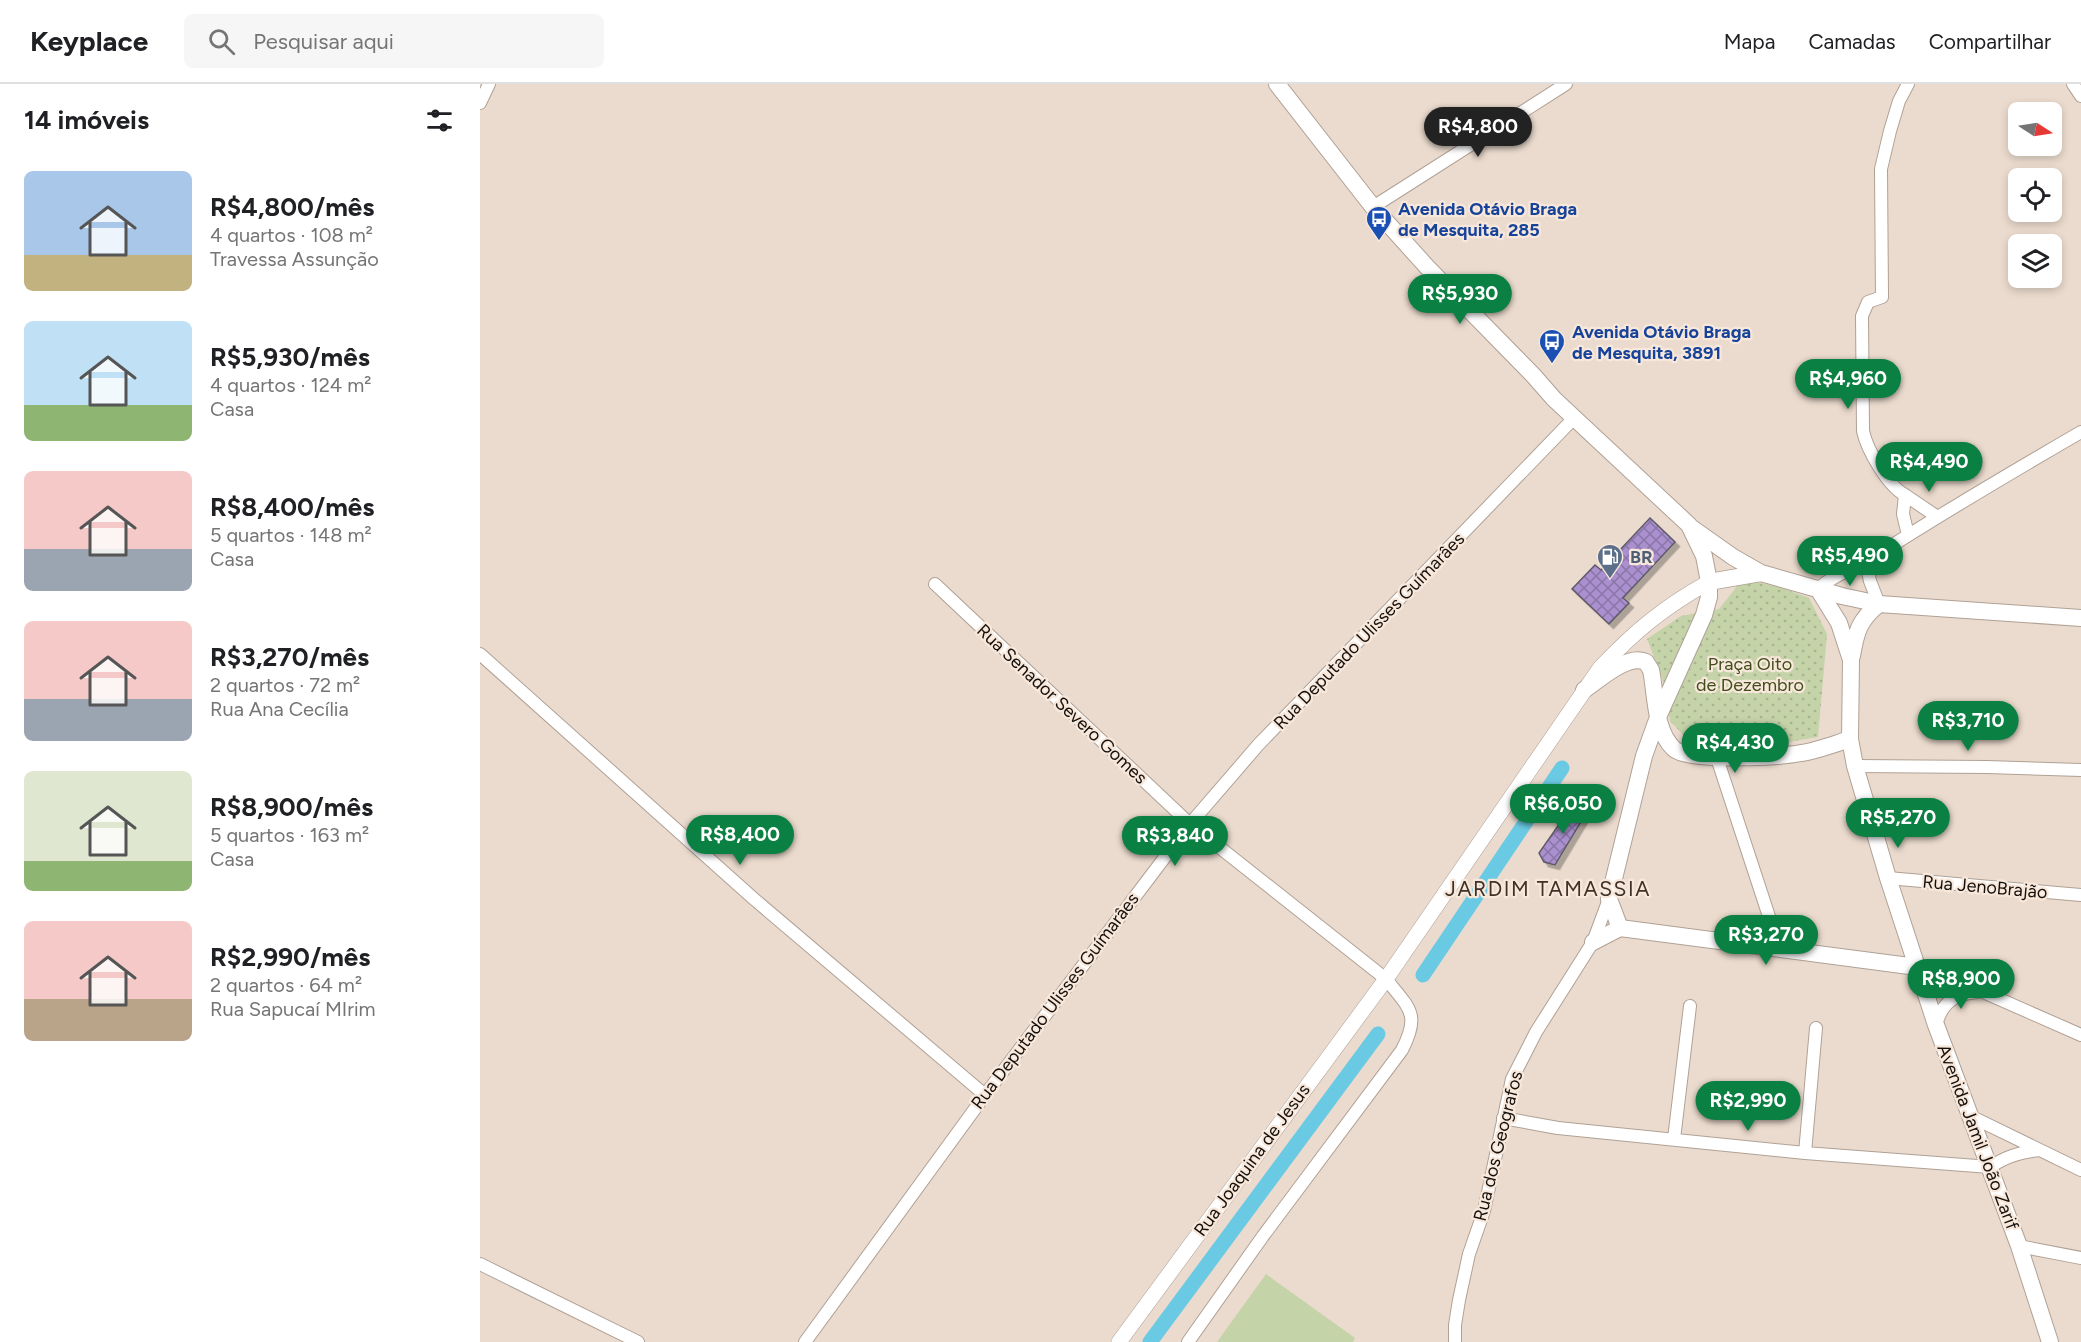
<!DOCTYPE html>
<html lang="pt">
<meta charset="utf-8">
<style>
body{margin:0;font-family:Figtree,sans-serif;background:#f6f6f6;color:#202124;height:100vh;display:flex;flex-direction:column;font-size:22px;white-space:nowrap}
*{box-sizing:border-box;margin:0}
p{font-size:20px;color:#757577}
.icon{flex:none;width:33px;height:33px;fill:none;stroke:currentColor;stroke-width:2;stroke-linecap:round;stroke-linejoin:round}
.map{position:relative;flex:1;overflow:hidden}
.sheet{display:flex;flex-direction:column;background:#fff;width:480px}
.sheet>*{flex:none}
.needle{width:39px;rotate:102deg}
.controls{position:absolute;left:1528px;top:18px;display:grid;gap:12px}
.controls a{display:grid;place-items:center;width:54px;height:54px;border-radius:9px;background:#fff;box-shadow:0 3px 9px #0003;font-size:30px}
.price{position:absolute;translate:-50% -51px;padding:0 14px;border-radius:21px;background:#0b8043;color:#fff;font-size:20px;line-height:39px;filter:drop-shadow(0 2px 3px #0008)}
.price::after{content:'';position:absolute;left:50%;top:36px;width:18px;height:14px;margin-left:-9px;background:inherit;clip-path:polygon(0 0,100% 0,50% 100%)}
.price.selected{background:#222;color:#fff}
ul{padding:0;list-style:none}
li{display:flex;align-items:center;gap:18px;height:150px;padding:0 24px}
li span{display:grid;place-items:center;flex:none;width:168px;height:120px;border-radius:9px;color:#555}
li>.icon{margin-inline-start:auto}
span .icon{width:72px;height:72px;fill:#fffc;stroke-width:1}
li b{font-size:26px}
h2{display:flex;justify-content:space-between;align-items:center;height:72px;padding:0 24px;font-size:26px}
header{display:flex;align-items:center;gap:36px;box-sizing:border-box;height:84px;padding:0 30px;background:#fff;border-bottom:2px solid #e0e0e0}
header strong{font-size:28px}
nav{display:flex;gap:33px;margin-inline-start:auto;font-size:21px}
.search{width:420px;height:54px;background:#f6f6f6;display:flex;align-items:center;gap:15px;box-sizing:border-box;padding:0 21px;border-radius:9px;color:#757577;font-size:22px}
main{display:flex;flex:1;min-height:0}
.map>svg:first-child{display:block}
</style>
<header>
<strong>Keyplace</strong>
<div class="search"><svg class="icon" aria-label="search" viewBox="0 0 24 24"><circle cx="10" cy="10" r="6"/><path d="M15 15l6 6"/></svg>Pesquisar aqui</div>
<nav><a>Mapa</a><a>Camadas</a><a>Compartilhar</a></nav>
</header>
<main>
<section class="sheet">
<h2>14 imóveis<svg class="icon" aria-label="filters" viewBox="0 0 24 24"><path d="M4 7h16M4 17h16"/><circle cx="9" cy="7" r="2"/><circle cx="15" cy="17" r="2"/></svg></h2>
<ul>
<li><span style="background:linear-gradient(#a9c7e8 70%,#c2b280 0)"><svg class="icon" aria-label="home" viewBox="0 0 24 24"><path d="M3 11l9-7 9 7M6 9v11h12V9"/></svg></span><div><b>R$4,800/mês</b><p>4 quartos · 108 m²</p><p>Travessa Assunção</p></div></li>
<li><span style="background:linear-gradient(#bfe0f5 70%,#8fb573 0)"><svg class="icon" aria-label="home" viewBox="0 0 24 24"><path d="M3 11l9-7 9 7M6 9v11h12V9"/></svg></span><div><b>R$5,930/mês</b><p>4 quartos · 124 m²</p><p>Casa</p></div></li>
<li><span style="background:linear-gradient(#f6c9c9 65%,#9aa5b1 0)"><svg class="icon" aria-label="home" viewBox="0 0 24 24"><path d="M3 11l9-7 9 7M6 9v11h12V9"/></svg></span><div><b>R$8,400/mês</b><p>5 quartos · 148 m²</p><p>Casa</p></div></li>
<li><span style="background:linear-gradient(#f6c9c9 65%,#9aa5b1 0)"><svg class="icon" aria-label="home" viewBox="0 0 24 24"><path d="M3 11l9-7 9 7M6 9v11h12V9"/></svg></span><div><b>R$3,270/mês</b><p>2 quartos · 72 m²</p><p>Rua Ana Cecília</p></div></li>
<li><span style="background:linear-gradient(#dfe7d0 75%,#8fb573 0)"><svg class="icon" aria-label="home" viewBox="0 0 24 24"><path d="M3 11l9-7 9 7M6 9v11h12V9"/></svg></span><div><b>R$8,900/mês</b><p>5 quartos · 163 m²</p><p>Casa</p></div></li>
<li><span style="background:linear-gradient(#f6c9c9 65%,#b9a48a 0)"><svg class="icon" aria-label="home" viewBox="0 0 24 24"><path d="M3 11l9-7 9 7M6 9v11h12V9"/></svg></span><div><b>R$2,990/mês</b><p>2 quartos · 64 m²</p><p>Rua Sapucaí MIrim</p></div></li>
</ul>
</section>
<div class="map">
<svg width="1601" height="1258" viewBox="0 0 1601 1258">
<defs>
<pattern id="park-dots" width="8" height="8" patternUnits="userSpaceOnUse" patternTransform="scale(1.5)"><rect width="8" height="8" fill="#c5d3a9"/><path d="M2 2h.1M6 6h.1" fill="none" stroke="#a8b490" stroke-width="1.8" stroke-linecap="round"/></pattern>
<pattern id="building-cross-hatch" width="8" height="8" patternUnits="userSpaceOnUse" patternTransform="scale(1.5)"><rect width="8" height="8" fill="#ab90d0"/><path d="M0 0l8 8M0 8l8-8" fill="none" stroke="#8a74a7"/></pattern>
<filter id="shadow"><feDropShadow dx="4.5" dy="4.5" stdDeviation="0" flood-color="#0004"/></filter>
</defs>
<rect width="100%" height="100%" fill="#ebdbce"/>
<path fill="url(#park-dots)" d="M1260,494l42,10 27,10 18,36 -9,103 -78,13 -52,-10 -18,-19 -8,-44 -15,-38 34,-23 38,-7 16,-20z"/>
<path fill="#c5d3a9" d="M786,1190l89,64 -2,4h-136z"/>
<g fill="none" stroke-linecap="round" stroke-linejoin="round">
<path stroke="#6bcae3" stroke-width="15" d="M943,891l139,-207
M670,1258l228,-308"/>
</g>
<path fill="url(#building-cross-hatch)" stroke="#5f5a68" stroke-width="1.5" filter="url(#shadow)" d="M1170,434l25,24 -52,56 6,5 -20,21 -37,-35 23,-24 6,5z
M1094,719l14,7 -33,55 -11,-3 -5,-9z"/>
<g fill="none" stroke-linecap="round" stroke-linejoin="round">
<defs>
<path id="minor" d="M1593,0l8,12
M0,19l9,-19
M893,123l193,-123
M1425,411l31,21
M1428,451l-5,-21 2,-19c-17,-9 -38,-45 -42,-64l-1,-115 6,-14 14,-5 -1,-128 9,-38 9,-30 9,-17
M1386,478l4,19 9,23
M455,500l255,240 196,155c23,29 35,35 16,71l-139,186 -75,106
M1338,505c16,-15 40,-22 59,-34 67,-43 135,-83 204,-123
M0,570l274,245 231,196
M1237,674l63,192
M1375,682l132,1 94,3
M1408,794l193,17
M1437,883l64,24 100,44
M1456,941c6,-23 19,-31 41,-33
M1490,1032l111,54
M1023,1034l55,10 247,25 185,14c17,-11 31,-15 50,-17
M1194,1055l16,-133
M1325,1069l11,-125
M1539,1162l62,12
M0,1180l158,78
M325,1258l180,-247 205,-271 69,-80 316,-327
M975,1258v-17l4,-25 10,-46 15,-43 28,-132 24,-47 57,-90 16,-43"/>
<path id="tertiary" d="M639,1258l267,-363 214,-311c35,-37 64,-61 109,-86"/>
<path id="secondary" d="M797,0l96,123 54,60 106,108 21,24 135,126 15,31 5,26v15l-5,18 -46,102 -14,39 -35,143 11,29
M1212,444l41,29 28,16 81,23 37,8 202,14
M1229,498l52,-9
M1338,505l21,34 12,37 -1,79 5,27 33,112 48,147 83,221 31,96
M1372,572c4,-24 7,-36 27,-52
M1104,606c15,-10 44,-37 62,-28l5,8c5,24 3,60 23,79 14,13 106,8 127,4 16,-2 33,-9 49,-14
M1140,844l297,39
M1113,858l27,-14"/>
</defs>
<use href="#minor" stroke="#b0a195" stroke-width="14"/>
<use href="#tertiary" stroke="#b0a195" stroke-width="16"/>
<use href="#secondary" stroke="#b0a195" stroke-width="18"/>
<use href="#minor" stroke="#fff" stroke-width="12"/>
<use href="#tertiary" stroke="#fff" stroke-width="15"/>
<use href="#secondary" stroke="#fff" stroke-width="16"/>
</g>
<defs>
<symbol id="bus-pin" viewBox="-11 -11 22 30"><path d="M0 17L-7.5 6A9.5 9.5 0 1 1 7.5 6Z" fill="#1a4fb4" stroke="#f8e8db"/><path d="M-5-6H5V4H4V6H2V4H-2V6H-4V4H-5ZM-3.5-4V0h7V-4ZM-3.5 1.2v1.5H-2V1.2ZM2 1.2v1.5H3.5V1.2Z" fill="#fff"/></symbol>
<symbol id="fuel-pin" viewBox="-11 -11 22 30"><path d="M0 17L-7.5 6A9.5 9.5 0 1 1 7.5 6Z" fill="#5c6f8a" stroke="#f8e8db"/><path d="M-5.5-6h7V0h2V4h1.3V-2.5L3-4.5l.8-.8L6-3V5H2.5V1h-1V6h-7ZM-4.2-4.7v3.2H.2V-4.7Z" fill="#fff"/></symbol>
</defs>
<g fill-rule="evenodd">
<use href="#bus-pin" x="884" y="120" width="30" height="40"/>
<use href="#bus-pin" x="1057" y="243" width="30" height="40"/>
<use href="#fuel-pin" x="1115" y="458" width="30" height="40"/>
</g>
<g text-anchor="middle" stroke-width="4.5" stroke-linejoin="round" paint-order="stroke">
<g font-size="18" font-weight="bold" fill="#164399" stroke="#f8e8db" text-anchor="start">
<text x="918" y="131">Avenida Otávio Braga<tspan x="918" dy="21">de Mesquita, 285</tspan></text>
<text x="1092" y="254">Avenida Otávio Braga<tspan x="1092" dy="21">de Mesquita, 3891</tspan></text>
</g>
<g font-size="18" font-weight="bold" fill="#4e5e75" stroke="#f8e8db" text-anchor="start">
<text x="1150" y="479">BR</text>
</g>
<g font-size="18" fill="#15100c" stroke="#f8e8db">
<text transform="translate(889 547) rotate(-46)" y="6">Rua Deputado Ulisses Guímarâes</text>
<text transform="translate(582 620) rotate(43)" y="6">Rua Senador Severo Gomes</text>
<text transform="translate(1505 803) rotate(5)" y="6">Rua JenoBrajão</text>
<text transform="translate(575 917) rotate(-53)" y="6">Rua Deputado Ulisses Guímarâes</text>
<text transform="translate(1498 1053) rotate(69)" y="6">Avenida Jamil João Zarif</text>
<text transform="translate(1018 1062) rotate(-76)" y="6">Rua dos Geografos</text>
<text transform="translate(772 1076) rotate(-54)" y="6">Rua Joaquina de Jesus</text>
</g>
<g font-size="18" fill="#404e1b" stroke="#f8e8db">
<text x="1270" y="586">Praça Oito<tspan x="1270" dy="21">de Dezembro</tspan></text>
</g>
<g font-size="21" letter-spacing="1.5" fill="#3e3128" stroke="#f8e8db">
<text x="1068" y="812">JARDIM TAMASSIA</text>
</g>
</g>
</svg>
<div class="controls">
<a><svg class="needle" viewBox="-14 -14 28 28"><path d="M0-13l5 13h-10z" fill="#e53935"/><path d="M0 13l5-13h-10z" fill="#757577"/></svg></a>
<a><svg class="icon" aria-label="locate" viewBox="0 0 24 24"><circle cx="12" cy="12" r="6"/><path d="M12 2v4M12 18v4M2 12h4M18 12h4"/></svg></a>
<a><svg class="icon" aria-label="layers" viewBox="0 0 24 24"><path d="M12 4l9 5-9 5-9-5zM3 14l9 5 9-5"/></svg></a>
</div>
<b class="price selected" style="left:998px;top:74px">R$4,800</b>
<b class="price" style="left:980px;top:241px">R$5,930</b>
<b class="price" style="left:1368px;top:326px">R$4,960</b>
<b class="price" style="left:1449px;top:409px">R$4,490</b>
<b class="price" style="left:1370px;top:503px">R$5,490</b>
<b class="price" style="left:1488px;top:668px">R$3,710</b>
<b class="price" style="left:1255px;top:690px">R$4,430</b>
<b class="price" style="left:1083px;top:751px">R$6,050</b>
<b class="price" style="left:1418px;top:765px">R$5,270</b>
<b class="price" style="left:260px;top:782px">R$8,400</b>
<b class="price" style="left:695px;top:783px">R$3,840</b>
<b class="price" style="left:1286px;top:882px">R$3,270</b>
<b class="price" style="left:1481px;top:926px">R$8,900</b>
<b class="price" style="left:1268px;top:1048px">R$2,990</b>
</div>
</main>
